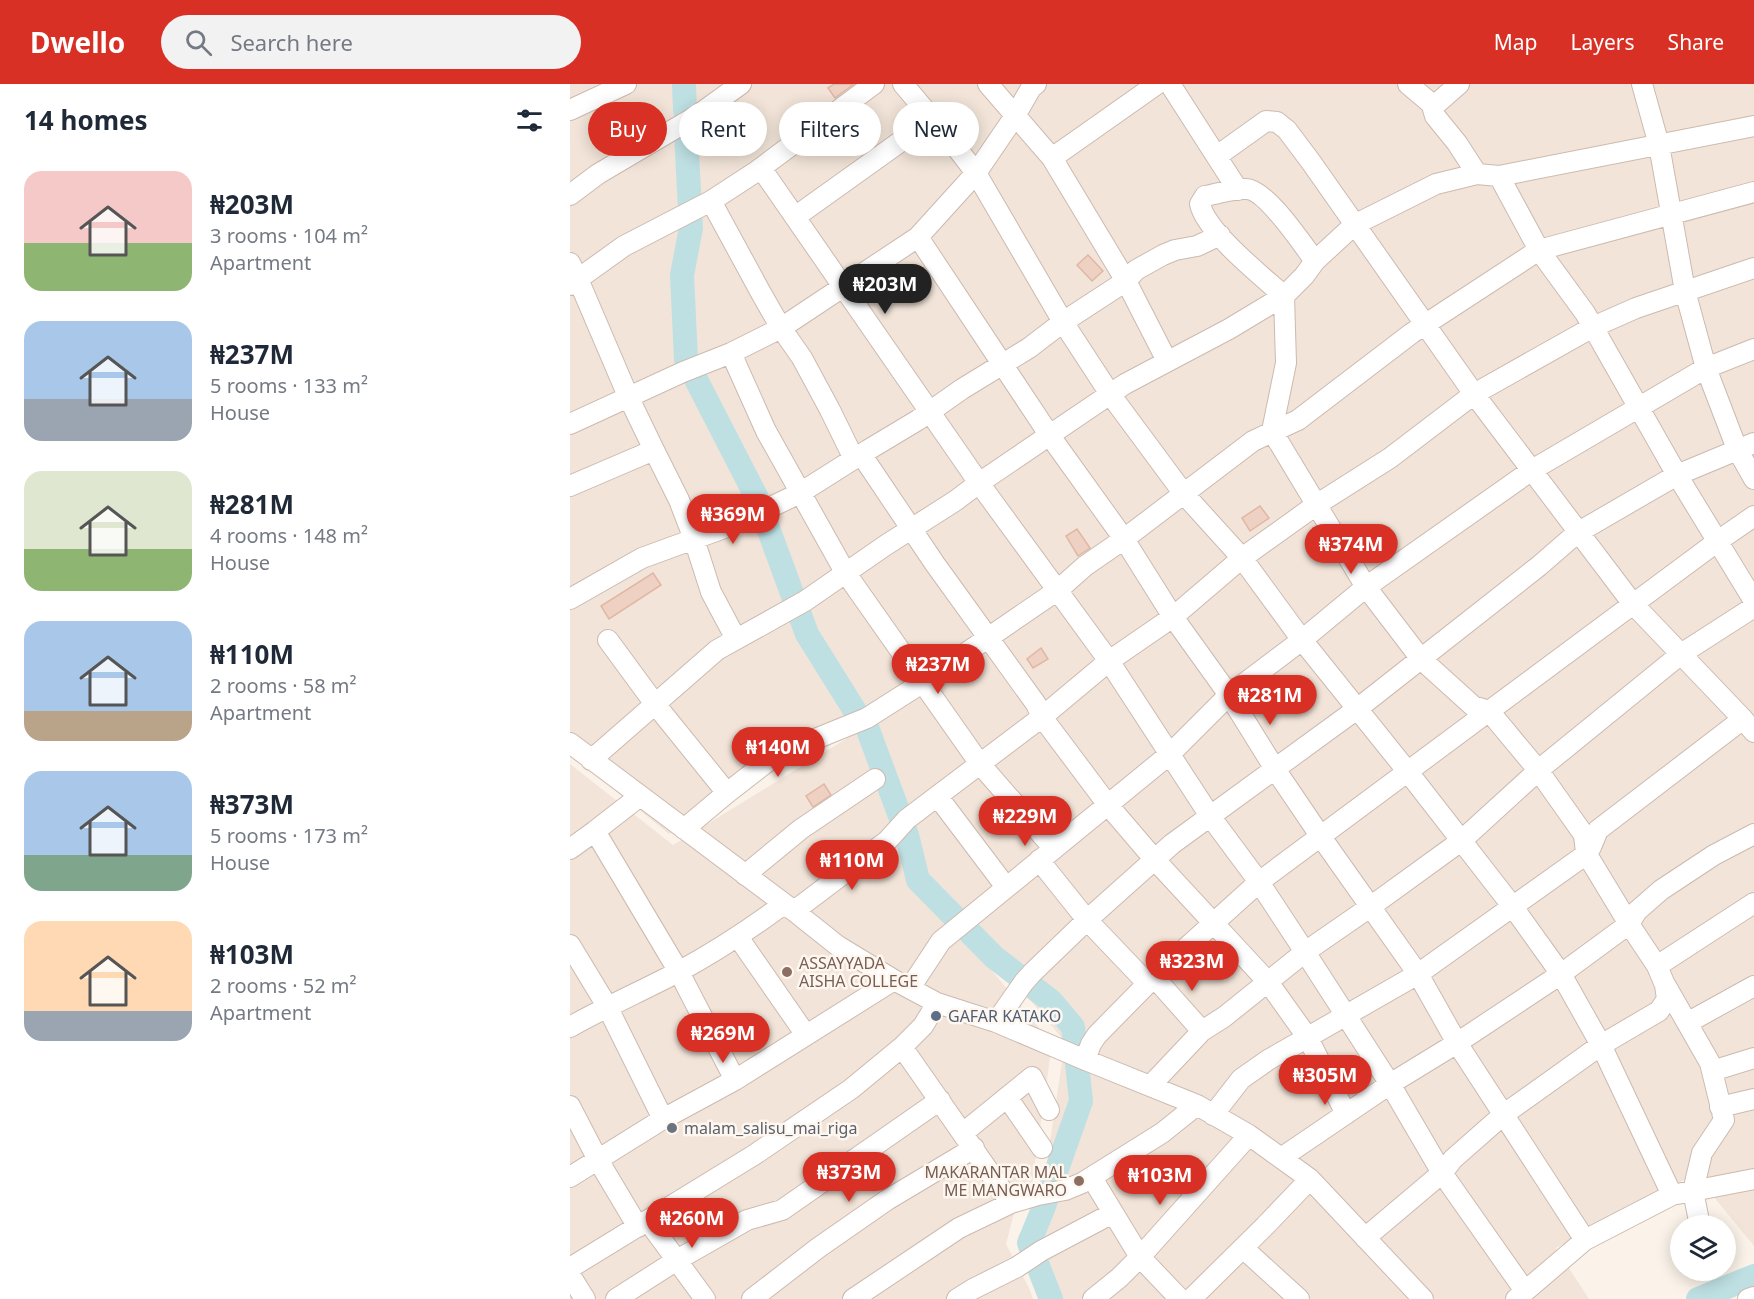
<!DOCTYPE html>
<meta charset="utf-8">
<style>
body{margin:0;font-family:"Noto Sans",sans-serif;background:#f2f2f3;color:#1f2937;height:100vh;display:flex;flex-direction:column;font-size:22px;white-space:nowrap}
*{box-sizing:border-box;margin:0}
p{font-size:20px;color:#747a83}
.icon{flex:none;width:33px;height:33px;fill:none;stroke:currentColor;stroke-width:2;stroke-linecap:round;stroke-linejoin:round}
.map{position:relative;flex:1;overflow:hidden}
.sheet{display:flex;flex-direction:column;background:#fff;width:570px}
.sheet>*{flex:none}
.guide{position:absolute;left:18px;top:18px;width:570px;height:54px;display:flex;gap:12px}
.controls{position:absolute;left:1100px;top:1131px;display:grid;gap:12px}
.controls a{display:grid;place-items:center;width:66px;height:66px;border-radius:50%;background:#fff;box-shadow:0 3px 15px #0003;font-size:30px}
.price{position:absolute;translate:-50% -51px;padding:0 14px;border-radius:21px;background:#d93025;color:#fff;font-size:20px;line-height:39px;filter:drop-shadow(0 2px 3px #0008)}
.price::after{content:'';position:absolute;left:50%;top:36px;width:18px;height:14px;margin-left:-9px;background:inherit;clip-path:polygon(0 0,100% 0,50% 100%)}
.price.selected{background:#222;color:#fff}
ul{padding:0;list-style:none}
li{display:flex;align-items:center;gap:18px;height:150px;padding:0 24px}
li span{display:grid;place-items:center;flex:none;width:168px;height:120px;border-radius:18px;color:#555}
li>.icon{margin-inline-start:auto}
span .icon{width:72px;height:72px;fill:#fffc;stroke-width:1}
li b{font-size:26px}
h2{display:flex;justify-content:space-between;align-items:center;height:72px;padding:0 24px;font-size:26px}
.chip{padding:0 21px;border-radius:27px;background:#fff;box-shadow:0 3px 15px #0003;font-size:21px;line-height:54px}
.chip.selected{background:#d93025;color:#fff}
header{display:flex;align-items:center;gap:36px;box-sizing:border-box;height:84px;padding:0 30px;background:#d93025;color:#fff}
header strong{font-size:28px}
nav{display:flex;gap:33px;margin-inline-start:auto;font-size:21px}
.search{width:420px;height:54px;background:#f2f2f3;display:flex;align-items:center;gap:15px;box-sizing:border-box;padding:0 21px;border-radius:33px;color:#747a83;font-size:22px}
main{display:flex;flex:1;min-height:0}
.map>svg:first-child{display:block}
</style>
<header>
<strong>Dwello</strong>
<div class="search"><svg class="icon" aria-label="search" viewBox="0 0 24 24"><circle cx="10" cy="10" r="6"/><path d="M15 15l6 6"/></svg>Search here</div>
<nav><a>Map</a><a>Layers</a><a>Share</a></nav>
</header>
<main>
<section class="sheet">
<h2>14 homes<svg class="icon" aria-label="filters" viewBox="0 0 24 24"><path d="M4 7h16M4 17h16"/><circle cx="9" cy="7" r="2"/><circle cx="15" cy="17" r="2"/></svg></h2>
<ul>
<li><span style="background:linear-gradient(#f6c9c9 60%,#8fb573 0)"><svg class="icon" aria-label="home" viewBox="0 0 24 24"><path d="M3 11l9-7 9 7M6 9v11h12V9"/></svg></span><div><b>₦203M</b><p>3 rooms · 104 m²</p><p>Apartment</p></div></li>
<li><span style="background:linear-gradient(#a9c7e8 65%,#9aa5b1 0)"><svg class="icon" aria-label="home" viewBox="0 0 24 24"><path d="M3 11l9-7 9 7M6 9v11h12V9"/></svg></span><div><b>₦237M</b><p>5 rooms · 133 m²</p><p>House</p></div></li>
<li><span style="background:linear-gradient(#dfe7d0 65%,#8fb573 0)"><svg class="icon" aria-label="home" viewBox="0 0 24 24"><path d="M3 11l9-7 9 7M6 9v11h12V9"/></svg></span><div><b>₦281M</b><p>4 rooms · 148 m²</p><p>House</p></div></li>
<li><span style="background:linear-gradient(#a9c7e8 75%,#b9a48a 0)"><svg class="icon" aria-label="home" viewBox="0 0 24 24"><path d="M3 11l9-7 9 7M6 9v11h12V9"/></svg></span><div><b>₦110M</b><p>2 rooms · 58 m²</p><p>Apartment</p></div></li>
<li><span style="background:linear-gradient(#a9c7e8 70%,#7fa58c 0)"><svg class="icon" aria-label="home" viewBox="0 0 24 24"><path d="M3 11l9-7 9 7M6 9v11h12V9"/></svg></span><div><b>₦373M</b><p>5 rooms · 173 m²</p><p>House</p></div></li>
<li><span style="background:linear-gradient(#ffd9b3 75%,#9aa5b1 0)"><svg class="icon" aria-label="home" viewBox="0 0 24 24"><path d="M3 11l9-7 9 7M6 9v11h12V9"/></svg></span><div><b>₦103M</b><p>2 rooms · 52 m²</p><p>Apartment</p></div></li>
</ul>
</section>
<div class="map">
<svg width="1184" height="1215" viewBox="0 0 1184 1215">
<rect width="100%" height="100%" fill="#fbf3e9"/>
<path fill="#f2e4d8" d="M0,0h1184v1162l-59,-72 -139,74 33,51h-546l-25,-62 24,-43 23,-152 -147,-177 -11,-56 -46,-93 -192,118 -99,-80z
M289,647l41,92 9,46 143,175 -21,147 -14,11 -11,42 23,44 4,11h-463v-535l103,81z"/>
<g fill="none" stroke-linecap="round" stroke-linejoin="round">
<path stroke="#bee0e3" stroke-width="24" d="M114,0l1,26
M116,50l5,94 -9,47 4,85 71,138 50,136 48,77
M298,646l39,105 11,45 76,77 57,44 22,26 8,74 -38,108 -14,34 22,56
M1128,1215l56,-23"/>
</g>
<path fill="#eed1c2" stroke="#e0b7a4" stroke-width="1.5" d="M264,0h20l-19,14 -7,-10z
M518,171l15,16 -11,10 -15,-16z
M690,422l9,12 -19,13 -8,-13z
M507,445l13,19 -12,8 -12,-20z
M83,489l8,12 -52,34 -8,-13z
M471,564l7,11 -15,9 -6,-9z
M254,700l7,11 -18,12 -7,-11z"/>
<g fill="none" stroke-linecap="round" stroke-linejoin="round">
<defs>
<path id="minor" d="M333,0l53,63 20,26 87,149 47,72 74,100 58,64 60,82 106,132 105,135 48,67 40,71 71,150
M418,0l64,74 74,123 41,80
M600,0l68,106
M838,0l26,22
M889,0l-25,22 -1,3 2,7 22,27 20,31
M1072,0l17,61 26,146 21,77 31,81 17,30
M0,26l56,-26
M647,72l49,-35 11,1 10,8 24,32 163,232 159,210 110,115 11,13
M482,74l105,-74
M191,84l218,315 130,178 101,155 49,66 46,70 85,132 52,89 83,118
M929,92l40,74 46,63 92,162 77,126
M0,111l28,-21 100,-59 43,-31
M141,117l50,92 20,35 21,30 28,52 24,49
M225,133l137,-98
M348,153l132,199 74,103 49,78 56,78 46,74 46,68 97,137 39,69 128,197
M745,177c-12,-16 -49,-72 -69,-72 -13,-1 -28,5 -41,7l-5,8c6,28 62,72 84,92l2,67 -14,68 94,156 55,72 52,47 16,5 49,59 46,65 2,18 43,71 28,42 8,19 2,14 -8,12 -58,34 -98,70 -50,44 -11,14 -77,65
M0,179l8,16 46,-33 87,-45 43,-28 120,-89
M0,201l8,-6 50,117 26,54 -84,36
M161,269l35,78 79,141 135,192 74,85
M0,340l113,-52 48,-19 50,-25 137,-91 58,-64 39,-57 16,-28 5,-4
M0,515l72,-41 52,-19 -15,-39 -25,-50
M166,555l-25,-47 -17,-53 33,-12 21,-11 23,-9 29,-14 68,-43 50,-30 44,-31 67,-41 34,-26 63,-41 10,-11 27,-15 12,-5 22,-4 23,-11
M38,556l47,64 72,89
M0,659l224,168 44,35 56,34 43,23 59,19 87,37 114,46 52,30 61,44 113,120
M21,676l126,-110 88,-49 81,-56 69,-44 24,-18 146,-99 104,-55 55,-33 20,-20 11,-15 39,-36 82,-41 41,-10 22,2 255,-50
M368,713l68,90
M114,745l43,-36 49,-38 91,-37 55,-35 136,-93 27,-24 39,-27 129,-98 45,-21 114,-87 127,-83 215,-58
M25,747l84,141 56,108
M0,765l25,-18 45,-35
M469,776l48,60 61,64
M175,791l56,-46 74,-50
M224,827l93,-70 20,-22 135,-102 -6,-13 -101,-140 -74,-110
M168,853l68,98
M0,861l37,61 56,113
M1087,882l97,-63
M584,893l48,54
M1096,902l44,77 14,57 -22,33 -9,38 7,35
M340,904l31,-47 229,-187 59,-59 73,-55 64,-53 166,-117 174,-102 48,-19
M426,938l28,-40 8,-9 55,-53 85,-76 185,-135 182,-143 38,-33 100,-58 77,-32
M1117,939l67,-37
M0,943c35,-20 72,-36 108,-55 37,-20 72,-43 106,-68
M332,963l109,156
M515,976l6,-16 6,-9 57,-58 105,-95 459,-341 36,-25
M1142,987l42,-13
M581,1001l51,-54 22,-14 81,-65 65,-45 91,-66 80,-73 140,-114 73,-47
M437,1013l35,51
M0,1022l28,54 40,67
M1150,1023l34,-8
M776,1030l-38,-76 -40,-56 -113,-122 -47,-55 -66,-88 67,-56 64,-44 69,-59 74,-53 74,-47 84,-64 119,-67 43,-19 118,-40
M643,1031l28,-36 27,-19 150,-86 167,-119 6,-8 7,-17 145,-111
M393,1049l69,-56 17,33
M711,1074l109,-74 67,-41 104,-69 68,-50 8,-13 24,-21 53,-35 40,-21
M0,1093l93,-58 72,-39 159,-100
M522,1094l48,79 40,42
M78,1137l57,78
M673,1164l56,51
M0,1184l184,-113 97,-66 51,-42 21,-21 14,-23
M0,1191l15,24
M46,1215l61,-39 70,-40 35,-10 158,-110
M182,1215l66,-51 69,-48 87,-52
M283,1215l106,-71 52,-25 27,-8 27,-5 17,-7 80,-50 35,-28
M387,1215l16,-10 44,-22 24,-16 72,-38
M523,1215l26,-21 21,-21 109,-122
M621,1215l74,-73 45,-47
M946,1215l69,-59 87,-45 82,-16
M1178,1215l6,-2"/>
</defs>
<use href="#minor" stroke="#ccbaaf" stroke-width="22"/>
<use href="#minor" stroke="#fff" stroke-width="20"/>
</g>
<g fill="#8d6e63" stroke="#fef7ef" stroke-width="2">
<circle cx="217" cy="888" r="6"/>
<circle cx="509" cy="1097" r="6"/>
</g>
<circle fill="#5c6f8a" stroke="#fef7ef" stroke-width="2" cx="366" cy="932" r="6"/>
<circle fill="#6b7280" stroke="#fef7ef" stroke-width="2" cx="102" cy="1044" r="6"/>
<g text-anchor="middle" stroke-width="5" stroke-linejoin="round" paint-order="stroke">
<g font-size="16" fill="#785e54" stroke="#fef7ef" text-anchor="start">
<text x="229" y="885">ASSAYYADA<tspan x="229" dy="18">AISHA COLLEGE</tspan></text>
<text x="497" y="1094" text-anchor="end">MAKARANTAR MAL<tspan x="497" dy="18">ME MANGWARO</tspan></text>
</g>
<g font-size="16" fill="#4e5e75" stroke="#fef7ef" text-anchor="start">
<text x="378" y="938">GAFAR KATAKO</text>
</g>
<g font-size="16" fill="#5b616d" stroke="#fef7ef" text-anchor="start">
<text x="114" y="1050">malam_salisu_mai_riga</text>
</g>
</g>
</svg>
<div class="controls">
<a><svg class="icon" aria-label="layers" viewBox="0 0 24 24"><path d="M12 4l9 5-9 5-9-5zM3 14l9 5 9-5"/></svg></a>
</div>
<b class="price selected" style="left:315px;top:231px">₦203M</b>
<b class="price" style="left:163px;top:461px">₦369M</b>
<b class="price" style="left:781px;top:491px">₦374M</b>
<b class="price" style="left:368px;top:611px">₦237M</b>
<b class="price" style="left:700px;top:642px">₦281M</b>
<b class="price" style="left:208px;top:694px">₦140M</b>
<b class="price" style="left:455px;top:763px">₦229M</b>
<b class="price" style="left:282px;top:807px">₦110M</b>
<b class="price" style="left:622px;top:908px">₦323M</b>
<b class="price" style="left:153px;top:980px">₦269M</b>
<b class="price" style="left:755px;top:1022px">₦305M</b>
<b class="price" style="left:279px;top:1119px">₦373M</b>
<b class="price" style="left:590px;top:1122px">₦103M</b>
<b class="price" style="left:122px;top:1165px">₦260M</b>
<div class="guide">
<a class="chip selected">Buy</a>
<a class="chip">Rent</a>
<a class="chip">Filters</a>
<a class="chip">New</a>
</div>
</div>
</main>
